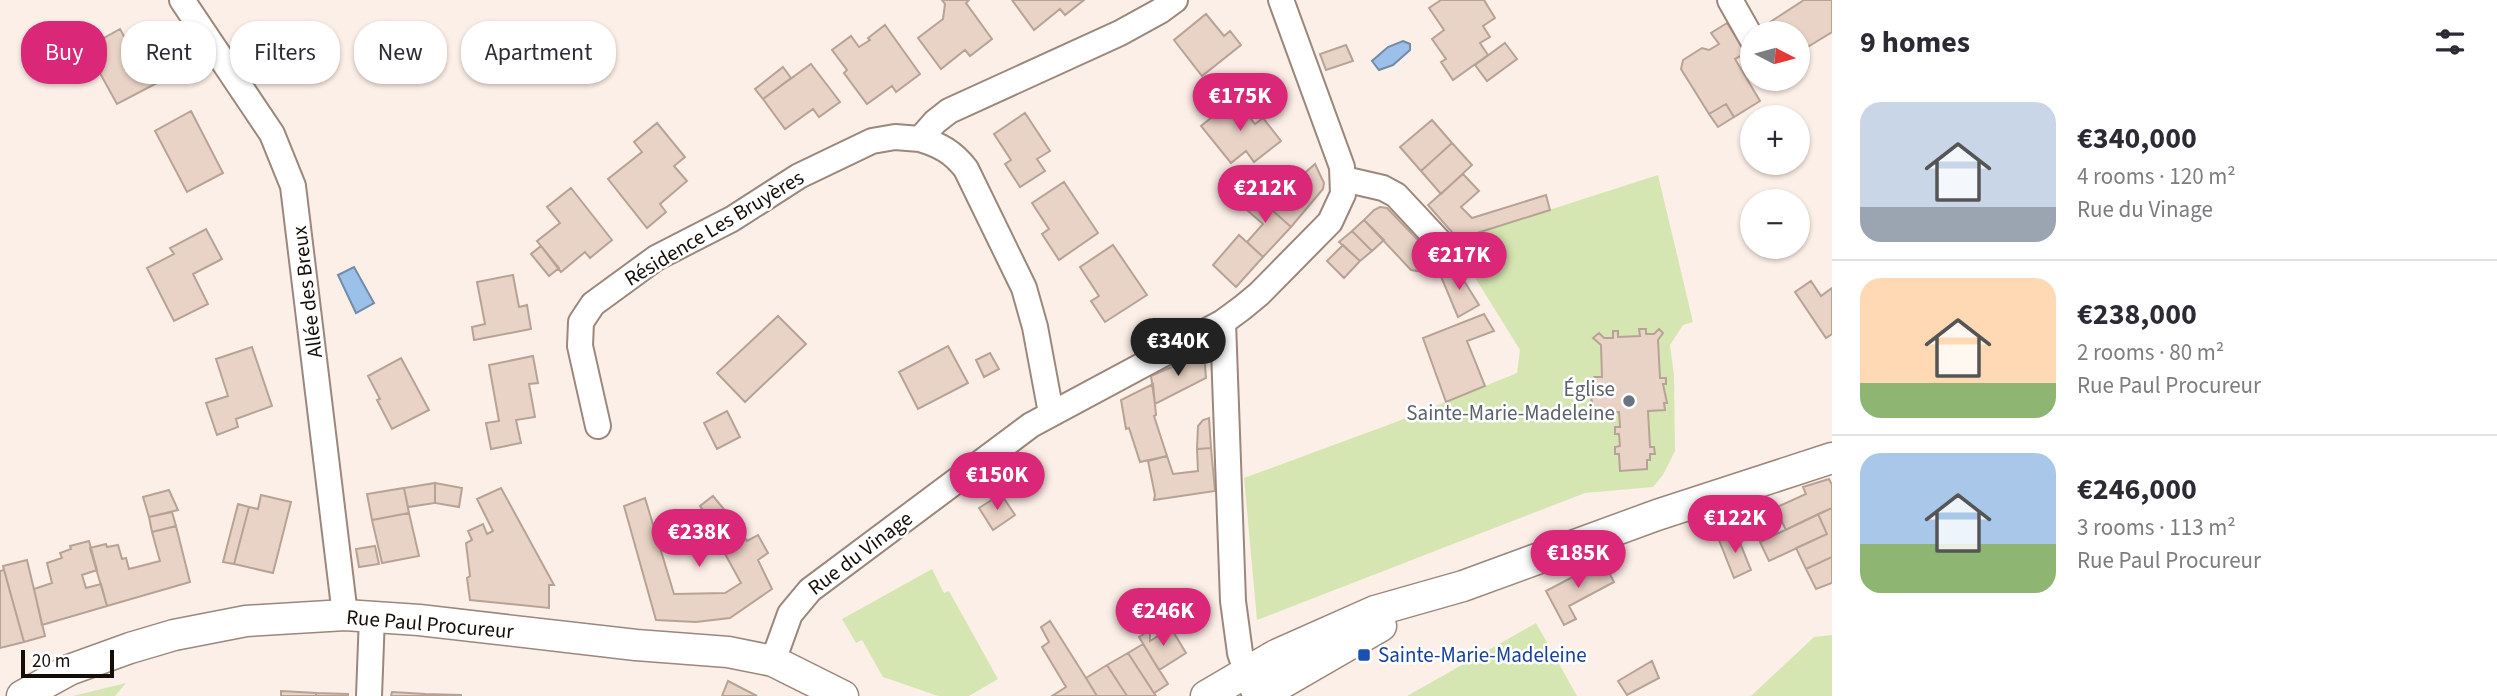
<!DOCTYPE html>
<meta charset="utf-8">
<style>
body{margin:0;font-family:"Source Sans 3",sans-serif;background:#f7f7f7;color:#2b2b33;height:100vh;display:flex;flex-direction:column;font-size:26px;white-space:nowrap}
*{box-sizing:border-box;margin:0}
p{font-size:23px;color:#7c7c81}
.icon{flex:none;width:38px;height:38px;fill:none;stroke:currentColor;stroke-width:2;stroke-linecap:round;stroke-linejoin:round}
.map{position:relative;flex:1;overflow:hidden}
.sheet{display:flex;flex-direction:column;background:#fff;width:665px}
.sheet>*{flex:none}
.guide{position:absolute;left:21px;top:21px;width:665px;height:63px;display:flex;gap:14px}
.needle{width:46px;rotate:96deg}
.fabs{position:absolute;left:1740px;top:21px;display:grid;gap:14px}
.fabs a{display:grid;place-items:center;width:70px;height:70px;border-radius:50%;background:#fff;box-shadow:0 2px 5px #0004;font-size:35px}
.scale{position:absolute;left:21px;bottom:18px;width:93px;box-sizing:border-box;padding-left:7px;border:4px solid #130c07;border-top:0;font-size:19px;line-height:24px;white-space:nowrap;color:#130c07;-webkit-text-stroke:5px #fff;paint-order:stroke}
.price{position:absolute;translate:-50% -60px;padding:0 16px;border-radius:24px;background:#db2777;color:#fff;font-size:23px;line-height:46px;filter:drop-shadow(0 2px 4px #0008)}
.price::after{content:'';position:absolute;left:50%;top:42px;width:21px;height:16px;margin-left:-10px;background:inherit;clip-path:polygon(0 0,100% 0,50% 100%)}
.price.active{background:#222;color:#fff}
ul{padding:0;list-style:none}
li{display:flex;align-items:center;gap:21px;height:175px;padding:0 28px}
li+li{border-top:2px solid #e1e1e2}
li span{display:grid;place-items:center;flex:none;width:196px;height:140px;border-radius:21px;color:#555}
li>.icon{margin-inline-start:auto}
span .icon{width:84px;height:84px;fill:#fffc;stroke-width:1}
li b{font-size:30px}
h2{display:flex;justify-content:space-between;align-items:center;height:84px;padding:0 28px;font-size:30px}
.tag{padding:0 24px;border-radius:28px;background:#fff;box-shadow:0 2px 5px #0004;font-size:24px;line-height:63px}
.tag.active{background:#db2777;color:#fff}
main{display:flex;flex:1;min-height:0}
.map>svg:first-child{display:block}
</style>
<main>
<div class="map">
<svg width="1832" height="696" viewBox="0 0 1832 696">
<rect width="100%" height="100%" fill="#fcefe7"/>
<path fill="#d6e6b2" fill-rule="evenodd" d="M1658,175l35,147 -10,3 -13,20 4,30 1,76 -12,24 -10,12 -68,6 -328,127 -13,-142 152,-56 121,-49 3,-23 -59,-95 -3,-16zM1659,329l4,5 -5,6 2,38h6v6h-3l4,19h-3v7l-16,1 2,36h4l1,6 -5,1 -3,15 -27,1 -1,-16h-4v-7l5,-1 -1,-12h-4v-6l5,-1 -1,-15 -18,1 -7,7 -5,-5 5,-6 -3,-11h3v-11h-5v-5h5v-5h8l-1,-32 -8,-7 5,-5 6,5h9v-7h5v6l22,-1 -1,-6 7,4h8z
M932,569l12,24 5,-2 49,88 -29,17h-31l-55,-19 -21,-37 -6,3 -14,-24z
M1536,623l41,73h-170z
M1832,635v61h-81l63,-59z
M126,683l-11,13h-42l4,-1z"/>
<path fill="#9bc1eb" stroke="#728ba7" stroke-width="2" d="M1403,41l7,3v6l-17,15 -14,5 -7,-9 16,-14z
M354,267l20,36 -18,10 -18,-38z"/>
<path fill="#e9d3c6" stroke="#b7a396" stroke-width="2" d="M942,0h27l-3,3 26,36 -22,17 -5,-6 -24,19 -23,-31 25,-19 2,-15z
M1012,0h72l-19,15 -5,-6 -26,21z
M1441,0h43l11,18 -12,8 7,11 -10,6 8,12 -35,25 -12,-18 5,-3 -14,-20 12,-9 -15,-22z
M1804,0h28v32l-26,16 2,4 -11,7v-26h-24l-6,-9z
M1206,14l18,22 6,-5 11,14 -39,31 -28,-36z
M1727,23l19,30 -11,6 25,42 -26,16 -8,-13 -17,10 -28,-45 2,-9 19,-12 7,2 10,-6 -8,-11z
M885,25l35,49 -24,18 -4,-6 -25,18 -23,-31 3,-3 -15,-20 19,-14 8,11 11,-7 -2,-2z
M120,29l18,32 6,-3 13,25 -40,21 -31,-56z
M1505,43l12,16 -30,22 -12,-16z
M1346,45l7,16 -27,9 -6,-16z
M811,64l29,38 -21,15 -6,-8 -28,20 -22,-30z
M783,67l8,11 -28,21 -8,-10z
M1235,99l20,25 8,-6 18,23 -27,21 -8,-11 -15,12 -30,-37z
M1726,104l8,13 -16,10 -9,-13z
M191,111l32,62 -36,19 -32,-61z
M1025,113l25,38 -13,8 8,12 -25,16 -15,-23 6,-4 -17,-26z
M1432,120l20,23 -31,28 -21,-24z
M657,123l28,34 -11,9 13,15 -27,23 6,8 -19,16 -39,-49 34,-27 -8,-10z
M1452,143l20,22 -31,29 -20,-23z
M1315,164l9,19 -1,6 -32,38 -39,-35 11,-11 16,15z
M1463,174l16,17 -18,16 11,11 74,-23 4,15 -92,29 -30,-34z
M1064,182l34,51 -39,27 -17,-26 7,-5 -17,-26z
M571,188l41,52 -22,18 -5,-6 -24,20 -24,-31 23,-18 -13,-16z
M1252,192l39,35 -28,30 -16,-15 16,-18 -23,-20z
M1380,207l7,1 50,52 -14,12 -12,-2 -47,-50 10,-10z
M1364,220l20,20 -12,11 -20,-20z
M206,229l16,30 -29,15 15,30 -34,17 -27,-53 27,-14 -4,-6z
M1352,231l20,20 -12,10 -21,-19z
M1239,235l24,22 -27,30 -23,-22z
M1113,245l34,50 -42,27 -14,-21 8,-5 -19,-29z
M1343,245l17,16 -16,17 -17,-17z
M541,246l18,22 -10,8 -18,-22z
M1456,268l23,37 -21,12 -18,-43z
M513,275l6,32 8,-2 4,24 -57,11 -2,-13 13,-3 -8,-42z
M1811,281l10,15 11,-8v46l-6,4 -31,-46z
M1484,314l10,17 -27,10 18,45 -39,16 -23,-64z
M778,316l28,28 -61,58 -28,-29z
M1639,329h7v5h8l5,-5 4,4 -5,7 2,38h6v6h-3l4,19h-3l1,7 -17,1 2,36h4l1,7h-5v6h-3v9l-27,2 -1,-17h-4v-7l5,-1 -1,-12h-4v-7h5l-1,-15 -18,1 -7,7 -5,-5 5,-6 -3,-11h3v-11h-5v-5h5v-5h8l-1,-32 -8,-7 6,-5 5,5h9v-7h5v6l22,-1z
M948,346l20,37 -50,26 -19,-37z
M252,347l20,59 -36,13 2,8 -21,8 -11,-32 22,-7 -12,-37z
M990,353l9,16 -15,8 -8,-17z
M1204,353l2,25 -51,26 -4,-28z
M533,356l5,27 -9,1 6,33 -19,3 5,23 -30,6 -5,-26 13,-2 -10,-56z
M401,358l28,52 -37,19 -15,-29 3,-1 -12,-23z
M1153,384l3,31 -2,1 13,40 -27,6 -11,-34 -3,1 -5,-29z
M727,411l13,26 -23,12 -13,-26z
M1209,418l2,30 -14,1 1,-23 5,-6z
M1211,448l4,43 -61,9 1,-5 -7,-34 19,-5 6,18 25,-3 -1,-22z
M1829,479l3,6v23l-46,22 -11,-22 31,-14 -3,-7z
M435,483l27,5 -3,19 -24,-4z
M435,483v20l-27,4 -4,-19z
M404,488l5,25 -37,7 -5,-26z
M501,488l53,97h-5v23l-79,-8 -3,-22 3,-2 -4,-33 6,-3 -4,-9 15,-7 4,10 6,-3 -16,-32z
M169,490l9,20 -29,7 -6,-20z
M1001,494l14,21 -22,15 -14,-22z
M261,495l30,7 -18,71 -39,-9 15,-57 9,2z
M713,496l24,29 10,16 11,-6 10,18 -10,7 14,29 -42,29 -34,4 -40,-2 -32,-114 21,-8 29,96 51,-1 16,-10 -22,-40 5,-4 -24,-33z
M238,504l11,3 -15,57 -11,-2z
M1832,508v49l-26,12 -10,-21 31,-14 -9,-20z
M172,512l4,14 -24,6 -3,-15z
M409,513l10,43 -37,7 -10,-43z
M1818,514l9,20 -58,27 -9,-19z
M176,526l14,56 -83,24 -17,-58 16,-4 1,3 11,-2 4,14 4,-1 3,11 31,-8 -8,-29z
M1736,533l15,37 -17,8 -15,-38z
M89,541l8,29 -15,5 4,13 15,-4 6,22 -65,19 -8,-36 18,-6 -5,-20 15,-5 -2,-5 11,-4 -1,-3z
M375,546l4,18 -20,3 -3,-18z
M1832,557v26l-16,6 -10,-20z
M27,560l18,76 -21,6 -21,-76z
M1603,561l11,21 -45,24 7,13 -12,6 -18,-34z
M4,570l20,72 -24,6v-77z
M1050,621l36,57 11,18h-45l14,-9 -24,-40 7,-5 -8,-15z
M1171,628l15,25 -27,17 -20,-33 11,-7v11z
M1143,644l25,40 -14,9 -26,-40z
M1128,653l26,40 2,3h-29l-20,-31z
M1652,661l7,17 -32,17 -9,-14z
M1107,665l20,31h-30l-11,-18z
M728,681l29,15h-35z
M281,691l35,2v3h-35z
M392,692l33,2v2h-34z
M316,693l32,1v2h-32z
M425,694l36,1v1h-36z"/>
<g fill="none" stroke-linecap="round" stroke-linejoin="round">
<defs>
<path id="minor" d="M182,0l90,134 21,52 52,429
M1730,0l22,39
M920,139c20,6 33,13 46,30l58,119 11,39 16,86
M1344,179l39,9 13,7 56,60
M1223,322l10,279 7,52 13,37
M598,426l-18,-80 1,-24 12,-18 63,-46 76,-39 67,-43 73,-35 23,-4 25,2 15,-17 14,-11 171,-78 40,-22 15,-11
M773,661l17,-47 20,-24 221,-165 192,-103 19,-14 17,-14 71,-72 13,-28 -1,-27 -61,-167
M369,696l3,-80"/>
<path id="tertiary" d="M22,696l47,-26 61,-22 44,-13 72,-14 99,-6 74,5 217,25 92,7 45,9 70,35
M1206,696l70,-41 99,-44 88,-25 194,-71 175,-57
M1260,696l121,-70"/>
</defs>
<use href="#minor" stroke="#9b877b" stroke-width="28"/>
<use href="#tertiary" stroke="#9b877b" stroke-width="33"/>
<use href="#minor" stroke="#fff" stroke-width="24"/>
<use href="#tertiary" stroke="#fff" stroke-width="30"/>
</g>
<circle fill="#6b7280" stroke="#fff" stroke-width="2.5" cx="1629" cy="401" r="7"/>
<rect fill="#1a4fb4" stroke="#fff" stroke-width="2.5" x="1357" y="648" width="14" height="14" rx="3.5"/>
<g text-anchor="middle" stroke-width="5" stroke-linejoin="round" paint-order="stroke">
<g font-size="21" fill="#130c07" stroke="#fff">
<text transform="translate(714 228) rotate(-31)" y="7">Résidence Les Bruyères</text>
<text transform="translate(307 292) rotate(-97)" y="7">Allée des Breux</text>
<text transform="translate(860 553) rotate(-37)" y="7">Rue du Vinage</text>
<text transform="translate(430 624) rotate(5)" y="7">Rue Paul Procureur</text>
</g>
<g font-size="21" fill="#5b616d" stroke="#fff" text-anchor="end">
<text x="1615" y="396">Église<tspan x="1615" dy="24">Sainte-Marie-Madeleine</tspan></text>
</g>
<g font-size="21" fill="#164399" stroke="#fff" text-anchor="start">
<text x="1378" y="662">Sainte-Marie-Madeleine</text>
</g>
</g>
</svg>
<div class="fabs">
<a><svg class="needle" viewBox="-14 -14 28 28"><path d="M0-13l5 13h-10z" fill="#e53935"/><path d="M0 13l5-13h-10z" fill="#7c7c81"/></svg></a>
<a>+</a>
<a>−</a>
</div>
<div class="scale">20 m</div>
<b class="price" style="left:1240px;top:133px">€175K</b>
<b class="price" style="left:1265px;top:225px">€212K</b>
<b class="price" style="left:1459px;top:292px">€217K</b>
<b class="price active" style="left:1178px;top:378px">€340K</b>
<b class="price" style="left:997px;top:512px">€150K</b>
<b class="price" style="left:1735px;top:555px">€122K</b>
<b class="price" style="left:699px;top:569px">€238K</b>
<b class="price" style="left:1578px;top:590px">€185K</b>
<b class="price" style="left:1163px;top:648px">€246K</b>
<div class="guide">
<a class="tag active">Buy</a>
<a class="tag">Rent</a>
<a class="tag">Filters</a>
<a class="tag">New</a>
<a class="tag">Apartment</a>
</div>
</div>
<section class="sheet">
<h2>9 homes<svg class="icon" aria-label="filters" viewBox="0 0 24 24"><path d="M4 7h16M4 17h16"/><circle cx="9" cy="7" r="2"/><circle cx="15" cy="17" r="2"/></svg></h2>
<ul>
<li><span style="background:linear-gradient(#c9d6e8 75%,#9aa5b1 0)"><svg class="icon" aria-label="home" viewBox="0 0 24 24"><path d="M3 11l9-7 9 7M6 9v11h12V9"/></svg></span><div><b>€340,000</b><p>4 rooms · 120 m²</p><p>Rue du Vinage</p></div></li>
<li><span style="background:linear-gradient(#ffd9b3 75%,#8fb573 0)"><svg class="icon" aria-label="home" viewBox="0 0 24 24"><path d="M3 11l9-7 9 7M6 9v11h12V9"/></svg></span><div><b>€238,000</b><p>2 rooms · 80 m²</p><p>Rue Paul Procureur</p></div></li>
<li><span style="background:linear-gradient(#a9c7e8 65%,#8fb573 0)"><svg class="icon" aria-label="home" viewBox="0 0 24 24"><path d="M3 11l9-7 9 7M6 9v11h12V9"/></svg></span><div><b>€246,000</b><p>3 rooms · 113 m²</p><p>Rue Paul Procureur</p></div></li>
</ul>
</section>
</main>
